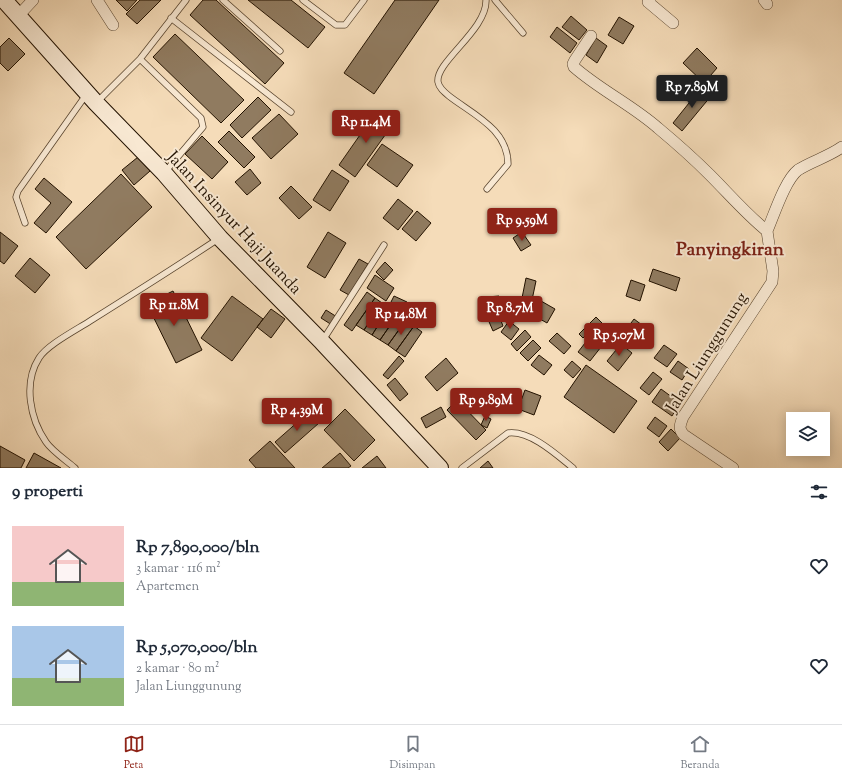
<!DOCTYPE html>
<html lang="id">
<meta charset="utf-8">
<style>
body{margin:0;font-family:"Sorts Mill Goudy",serif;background:#f6f6f7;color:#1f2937;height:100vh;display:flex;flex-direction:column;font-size:15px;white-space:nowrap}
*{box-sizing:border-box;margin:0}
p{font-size:13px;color:#747a83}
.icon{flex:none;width:22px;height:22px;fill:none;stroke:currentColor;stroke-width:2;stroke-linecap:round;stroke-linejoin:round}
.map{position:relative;height:468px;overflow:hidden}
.drawer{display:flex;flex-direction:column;background:#fff;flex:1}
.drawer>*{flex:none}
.fabs{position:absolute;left:786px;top:412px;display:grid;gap:8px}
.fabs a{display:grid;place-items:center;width:44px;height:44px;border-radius:0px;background:#fff;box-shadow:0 2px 10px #0003;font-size:20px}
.price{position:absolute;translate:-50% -34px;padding:0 9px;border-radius:4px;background:#8f2418;color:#fff;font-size:13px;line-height:26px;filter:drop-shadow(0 1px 2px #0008)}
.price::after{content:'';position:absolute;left:50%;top:24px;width:12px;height:9px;margin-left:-6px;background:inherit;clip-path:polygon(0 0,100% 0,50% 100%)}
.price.active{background:#222;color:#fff}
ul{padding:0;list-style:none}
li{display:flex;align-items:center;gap:12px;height:100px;padding:0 12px}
li span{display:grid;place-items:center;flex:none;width:112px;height:80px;border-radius:0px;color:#555}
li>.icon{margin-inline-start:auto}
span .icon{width:48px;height:48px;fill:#fffc;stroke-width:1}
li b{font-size:17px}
h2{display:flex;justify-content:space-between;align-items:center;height:48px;padding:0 12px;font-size:17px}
.dock{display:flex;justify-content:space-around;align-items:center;height:56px;border-top:1px solid #e0e1e3;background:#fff;font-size:11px;color:#747a83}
.dock a{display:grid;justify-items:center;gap:2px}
.dock .active{color:#8f2418}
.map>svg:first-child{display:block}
</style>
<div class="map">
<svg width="842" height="468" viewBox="0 0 842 468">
<rect width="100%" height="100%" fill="#f5dcb9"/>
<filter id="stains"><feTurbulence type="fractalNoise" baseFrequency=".005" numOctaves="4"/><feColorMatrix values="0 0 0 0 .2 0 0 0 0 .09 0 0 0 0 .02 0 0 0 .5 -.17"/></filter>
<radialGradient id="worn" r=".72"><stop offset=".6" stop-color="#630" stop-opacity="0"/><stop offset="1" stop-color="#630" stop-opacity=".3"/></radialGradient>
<path fill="#907b60" stroke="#231200" d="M116,0h21l-10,11z
M140,0h21l-24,24 -11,-10z
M203,0h13l68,63 -19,21 -75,-69z
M248,0h43l34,27 -17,21z
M395,0h44l-65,94 -30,-21z
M571,16l16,14 -8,10 -17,-13z
M619,17l15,9 -11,18 -15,-9z
M557,27l20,16 -7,10 -20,-16z
M175,34l69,66 -23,23 -68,-66z
M9,38l16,16 -17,17 -8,-8v-16z
M596,38l11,8 -10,17 -11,-8z
M697,48l20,20 -13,15 -21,-20z
M701,88l10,8 -29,35 -9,-8z
M258,97l13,13 -29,28 -12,-13z
M376,112l17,12 -38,53 -16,-12z
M279,114l19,20 -27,25 -19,-21z
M229,131l26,26 -11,11 -26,-26z
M202,136l26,26 -16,17 -27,-25z
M382,144l31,21 -16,22 -30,-22z
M138,157l12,14 -16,14 -12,-15z
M250,169l11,14 -14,12 -12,-13z
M332,170l17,11 -19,30 -17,-11z
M121,174l31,33 -66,62 -30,-32z
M44,178l28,24 -26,31 -12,-10 17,-20 -16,-14z
M291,186l21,21 -13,12 -20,-21z
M398,199l15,12 -15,19 -15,-12z
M417,211l14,12 -15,18 -14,-12z
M0,232l18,14 -14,18 -4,-3z
M328,232l18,11 -21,35 -18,-11z
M522,232l9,13 -10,6 -8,-13z
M30,258l20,17 -15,18 -20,-17z
M359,259l9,5 -19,31 -9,-5z
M385,262l8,8 -9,10 -8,-8z
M653,269l27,9 -4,13 -27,-10z
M375,275l19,13 -8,13 -19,-13z
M526,278l10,3 -4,19 -10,-2z
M631,280l14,5 -5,16 -14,-5z
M173,291l29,59 -26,13 -29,-59z
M367,292l8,6 -23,33 -8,-6z
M232,296l31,23 -31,42 -31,-23z
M394,296l13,6 -4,9 -13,-7z
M499,296v14l-12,1v-14z
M375,298l7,5 -18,27 -8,-5z
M541,301l14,8 -8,14 -14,-8z
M382,303l7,5 -17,27 -8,-5z
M415,305l16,10 -6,9 -16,-9z
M389,308l9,6 -18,26 -8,-5z
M271,309l14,10 -14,19 -14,-11z
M326,310l11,7 -5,8 -11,-7z
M498,313l5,13 -10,5 -6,-14z
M398,314l8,6 -18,25 -8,-5z
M596,317l10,10 -13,13 -6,-6 -4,4 -4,-4z
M634,319l12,9 -12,16 -12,-9z
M406,320l8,6 -18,25 -8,-6z
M509,321l10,8 -8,11 -10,-8z
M414,326l8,6 -17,25 -9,-6z
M525,330l6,7 -14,14 -6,-7z
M557,333l14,13 -7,8 -15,-13z
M589,338l12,9 -11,14 -12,-9z
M533,340l8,8 -13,13 -8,-8z
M621,344l11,9 -14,18 -11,-10z
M664,345l13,9 -10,13 -13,-9z
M539,355l13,10 -8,10 -13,-10z
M399,356l5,5 -16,18 -5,-4z
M446,358l12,15 -21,18 -12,-14z
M572,361l9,8 -8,9 -9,-8z
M678,361l11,8 -7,11 -12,-8z
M586,365l51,36 -23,32 -50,-36z
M653,372l9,7 -13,16 -9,-7z
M395,378l13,16 -8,7 -13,-16z
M661,389l19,14 -8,13 -20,-14z
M525,390l16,6 -7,19 -16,-6z
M480,395l4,6 -7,6 -5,-7z
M457,400l29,30 -10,10 -29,-30z
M441,407l5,10 -20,11 -5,-10z
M345,409l30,31 -21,21 -30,-31z
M309,412l10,11 -34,30 -10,-11z
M485,416l6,3 -4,9 -6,-3z
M655,417l12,9 -8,11 -12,-9z
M671,429l9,9 -12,13 -9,-9z
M270,441l25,27h-39l-7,-8z
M0,446l25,14 -4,8h-21z
M34,453l27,15h-35z
M340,453l11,13 -3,2h-26z
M377,456l9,12h-24z
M488,461l5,7h-13z"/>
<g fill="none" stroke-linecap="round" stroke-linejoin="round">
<defs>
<path id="service" d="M223,0l57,51
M303,0l33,25h9l19,-25
M486,0c1,30 -51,62 -48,82 1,6 6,10 11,14 23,18 59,33 59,68l-21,25
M495,0l28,33
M171,18l120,94
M140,59l61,59 2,9 -38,45
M97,102l43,-43 46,-59
M25,223l-9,-26 2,-6 68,-96
M323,340l61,-95
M75,468c-8,-7 -23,-17 -29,-26 -16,-23 -23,-59 -7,-84 8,-13 37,-28 51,-37 43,-27 86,-54 128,-82
M462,468l46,-35c22,-3 49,22 65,35"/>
<path id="minor" d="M97,0l16,25
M650,0l-2,2 25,21
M764,0l3,4
M19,15l14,-15
M591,36l-16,24 -2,4 1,3c26,23 58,38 84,61 18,15 36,31 52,47 19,19 36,39 57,56 7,-16 18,-51 31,-61 14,-9 30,-13 44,-23
M733,468l-49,-33c-6,-6 -4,-10 -1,-18l89,-135 1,-11 -6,-40"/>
<path id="secondary" d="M4,0l92,103 68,70 56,65 102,104 118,126"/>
</defs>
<use href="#service" stroke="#58442e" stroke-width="7"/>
<use href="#minor" stroke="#58442e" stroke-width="12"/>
<use href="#secondary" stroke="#231200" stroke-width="18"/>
<use href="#service" stroke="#f8e8d2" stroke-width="5.5"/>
<use href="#minor" stroke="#f8e8d2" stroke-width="11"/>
<use href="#secondary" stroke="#f8e8d2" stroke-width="16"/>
</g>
<g text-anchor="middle" stroke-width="4" stroke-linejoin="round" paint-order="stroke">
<g font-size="17" fill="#231200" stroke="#f8e8d2">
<text transform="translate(235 222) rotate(47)" y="6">Jalan Insinyur Haji Juanda</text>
<text transform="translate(706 352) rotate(-58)" y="6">Jalan Liunggunung</text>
</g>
<g font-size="19" font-weight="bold" fill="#7a1f14" stroke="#f8e8d2">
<text x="730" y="255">Panyingkiran</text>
</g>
</g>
<rect width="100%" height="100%" filter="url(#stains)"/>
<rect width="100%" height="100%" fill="url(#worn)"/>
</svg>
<div class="fabs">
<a><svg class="icon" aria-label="layers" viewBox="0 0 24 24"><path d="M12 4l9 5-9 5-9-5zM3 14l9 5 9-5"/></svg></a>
</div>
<b class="price active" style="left:692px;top:109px">Rp 7.89M</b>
<b class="price" style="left:366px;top:144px">Rp 11.4M</b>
<b class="price" style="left:522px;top:242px">Rp 9.59M</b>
<b class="price" style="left:174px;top:327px">Rp 11.8M</b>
<b class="price" style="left:510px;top:330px">Rp 8.7M</b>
<b class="price" style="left:401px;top:336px">Rp 14.8M</b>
<b class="price" style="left:619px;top:357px">Rp 5.07M</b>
<b class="price" style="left:486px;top:422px">Rp 9.89M</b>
<b class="price" style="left:297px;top:432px">Rp 4.39M</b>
</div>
<section class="drawer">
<h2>9 properti<svg class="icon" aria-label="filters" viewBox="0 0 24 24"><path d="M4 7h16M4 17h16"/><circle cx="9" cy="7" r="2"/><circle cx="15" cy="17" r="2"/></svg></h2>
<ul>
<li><span style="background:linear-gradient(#f6c9c9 70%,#8fb573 0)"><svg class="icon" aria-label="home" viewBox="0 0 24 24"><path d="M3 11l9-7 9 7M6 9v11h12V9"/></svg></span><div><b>Rp 7,890,000/bln</b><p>3 kamar · 116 m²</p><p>Apartemen</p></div><svg class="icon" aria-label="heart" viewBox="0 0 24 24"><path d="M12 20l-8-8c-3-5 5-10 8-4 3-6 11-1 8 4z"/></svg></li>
<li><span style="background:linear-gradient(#a9c7e8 65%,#8fb573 0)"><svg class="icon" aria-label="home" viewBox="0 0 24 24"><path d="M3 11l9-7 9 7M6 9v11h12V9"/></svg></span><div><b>Rp 5,070,000/bln</b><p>2 kamar · 80 m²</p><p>Jalan Liunggunung</p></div><svg class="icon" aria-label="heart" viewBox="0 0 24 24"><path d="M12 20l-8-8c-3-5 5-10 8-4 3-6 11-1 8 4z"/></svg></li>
</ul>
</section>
<nav class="dock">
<a class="active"><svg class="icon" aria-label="map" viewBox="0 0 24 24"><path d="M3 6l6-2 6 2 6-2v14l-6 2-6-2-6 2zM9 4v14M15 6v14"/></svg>Peta</a>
<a><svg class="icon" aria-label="saved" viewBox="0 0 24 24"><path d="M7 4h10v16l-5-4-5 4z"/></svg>Disimpan</a>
<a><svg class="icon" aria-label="home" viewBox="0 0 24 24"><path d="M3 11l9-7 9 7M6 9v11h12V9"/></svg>Beranda</a>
</nav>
